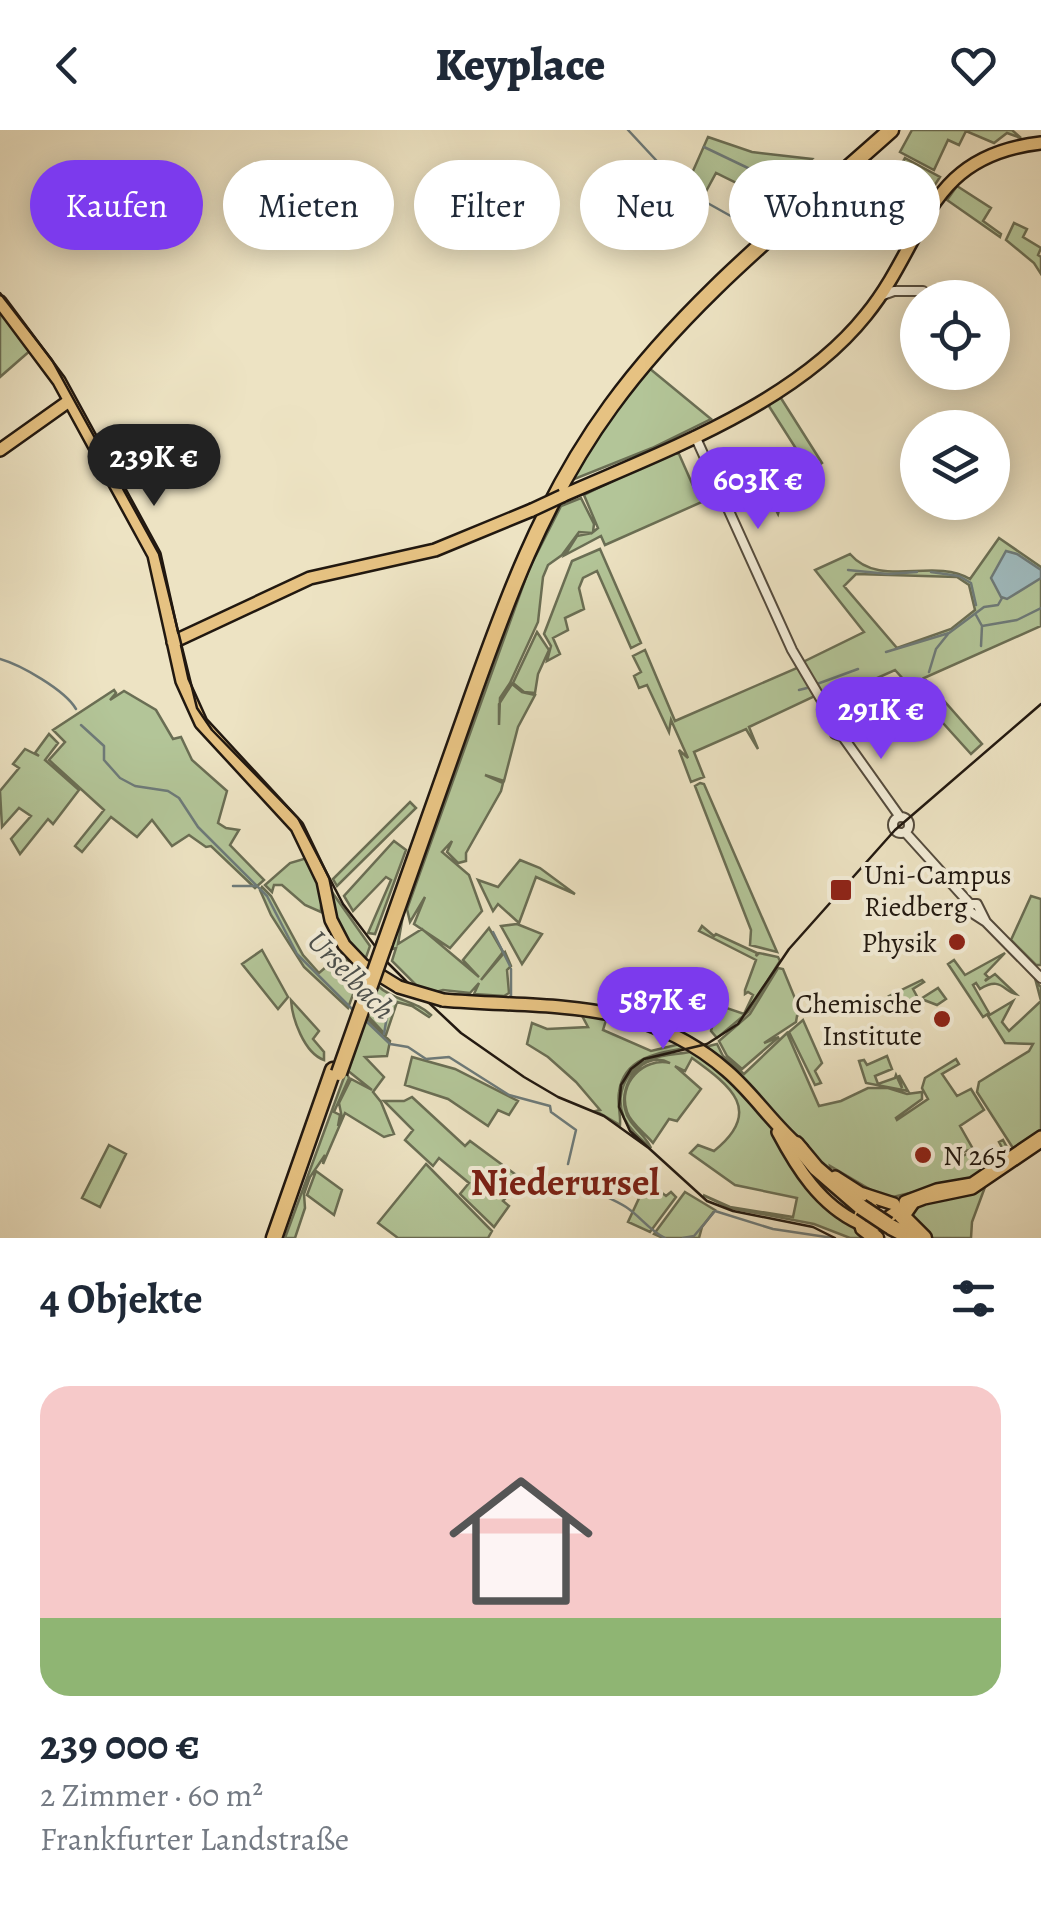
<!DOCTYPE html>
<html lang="de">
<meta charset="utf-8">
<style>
body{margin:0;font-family:Alegreya,serif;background:#f2f2f3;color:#1f2937;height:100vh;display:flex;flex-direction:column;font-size:38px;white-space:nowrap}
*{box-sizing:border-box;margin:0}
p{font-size:32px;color:#747a83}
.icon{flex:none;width:55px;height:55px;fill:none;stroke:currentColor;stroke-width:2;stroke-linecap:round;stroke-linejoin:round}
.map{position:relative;height:1108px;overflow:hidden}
.sheet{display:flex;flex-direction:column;background:#fff;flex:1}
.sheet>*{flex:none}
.guide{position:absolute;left:30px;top:30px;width:982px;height:90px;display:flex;gap:20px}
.fabs{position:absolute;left:900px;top:150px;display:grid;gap:20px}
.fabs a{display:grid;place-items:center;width:110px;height:110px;border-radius:50%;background:#fff;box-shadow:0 5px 25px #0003;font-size:50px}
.price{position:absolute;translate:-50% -85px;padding:0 22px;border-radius:35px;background:#7c3aed;color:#fff;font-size:32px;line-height:65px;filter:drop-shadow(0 2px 5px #0008)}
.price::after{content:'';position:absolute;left:50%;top:60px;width:30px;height:22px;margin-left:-15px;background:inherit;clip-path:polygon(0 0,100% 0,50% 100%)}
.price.on{background:#222;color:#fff}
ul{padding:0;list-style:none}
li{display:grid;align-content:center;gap:20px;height:530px;padding:0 40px}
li+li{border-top:2px solid #e0e1e3}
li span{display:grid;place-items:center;height:310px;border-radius:30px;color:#555}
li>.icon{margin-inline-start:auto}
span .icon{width:180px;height:180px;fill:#fffc;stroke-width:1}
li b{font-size:42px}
h2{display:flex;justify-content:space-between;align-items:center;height:120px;padding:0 40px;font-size:42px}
.pill{padding:0 35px;border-radius:45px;background:#fff;box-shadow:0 5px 25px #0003;font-size:35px;line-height:90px}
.pill.on{background:#7c3aed;color:#fff}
header{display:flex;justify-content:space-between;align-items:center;height:130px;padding:0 40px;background:#fff;font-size:45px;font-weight:800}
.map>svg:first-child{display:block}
</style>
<header><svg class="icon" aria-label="back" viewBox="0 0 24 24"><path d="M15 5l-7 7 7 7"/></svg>Keyplace<svg class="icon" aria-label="heart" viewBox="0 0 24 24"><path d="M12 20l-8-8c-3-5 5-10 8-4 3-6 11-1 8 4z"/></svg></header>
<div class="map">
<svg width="1041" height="1108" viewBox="0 0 1041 1108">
<rect width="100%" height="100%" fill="#ede3c3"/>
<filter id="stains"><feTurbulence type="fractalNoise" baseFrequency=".002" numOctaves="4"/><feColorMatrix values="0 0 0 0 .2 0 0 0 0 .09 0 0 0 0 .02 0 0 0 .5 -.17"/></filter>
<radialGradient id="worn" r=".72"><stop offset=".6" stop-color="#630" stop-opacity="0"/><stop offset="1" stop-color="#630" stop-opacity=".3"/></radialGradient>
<path fill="#b3c598" stroke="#6a6e54" stroke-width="2.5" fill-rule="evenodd" d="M912,0h100l9,8 -14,-5 -13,10 -28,-12 -7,14 -11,-5 -14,30 -34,-18z
M708,7l44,15 60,7 -41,41 -55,-27 -13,24 -18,-8z
M905,28l35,19 -24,37 -11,-5 13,-26 -21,-11z
M957,56l34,22 -8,13 18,13 -1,3 -53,-37z
M1014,93l13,6 -4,8 18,11 -3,7 3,2v17l-7,-11 -28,-23z
M0,177l32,42 -32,28z
M649,238l62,51 -59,29 -85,34 24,-39z
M779,265l43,68 -3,2 -24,-1 7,-6 -35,-55z
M672,322l7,2 19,43 13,-3 2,3 -108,48 -4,-9 -36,19 12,-19 15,-3 -13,-1 -17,23 -14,10 -5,12 -5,45 -28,61 -10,15 -1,27v-21l13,-20 10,8 13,3 -17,32 -14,54 -19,-6 18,8 -2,8 -35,62v8l-8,2 -11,-11 5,-11 -10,11 27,23 13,36 -32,37 -36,-24 11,-27 -15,25 -3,-13 122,-340 32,-63 20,-8 13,26 -1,8 5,-4 -14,-33z
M800,335l4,2c-1,14 -10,16 -20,24l-6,23 -3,-6 3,-3 -5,1 -14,-23 23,-13z
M999,408l42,29v59l-117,52 58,66 -11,10 -76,-84 -69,31 -25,-38 63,-31 -49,-62 35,-16c30,35 83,3 120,25zM856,444l101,3 12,8 6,25 -24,19 -54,19 -53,-62z
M600,419l41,94 -10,5 -34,-77 -14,7 -4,10 5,21 -19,9 3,12 -15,8 7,16 -13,7 4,-15 -7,-12 28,-73z
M537,502l12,18 -11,24 -3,19 -11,-1 -11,-9z
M645,520l30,71 124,-54 16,29 -66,31 9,22 -12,-20 -52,23 10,25 -13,5 -12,-32 9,8 -17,-38 -2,12 -22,-47 -8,3 -5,-12 7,-4 -8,-16z
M114,560l2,3 -6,7 14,-9 32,19 17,29 8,-2 11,23 35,31 -9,32 8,5 13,2 -9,15 34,35 -9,8 -44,-42 -5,1 -17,-12 -17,11 -20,-26 -15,17 -26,-20 -29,35 -7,-6 29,-36 -55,-50 16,-18 -12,-12z
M49,604l9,9 -13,17 34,30 -26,34 -5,-5 -28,35 -9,-15 20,-23 -12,-8 -17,19 -2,-36 19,-23 -6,-4 12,-15 14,7 -4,-3z
M700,653l4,1 73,168 -27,-7 1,-15 -56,-144z
M410,672l6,6 -79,78 -4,-7z
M394,711l12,9 -31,84 -7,-1 23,-53 -5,-3 -33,34 -9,-15z
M311,719l21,43 38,54 -6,17 -19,-19z
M307,728l11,24 20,64 -17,-41v7l-16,-7 -23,-20h-8l-2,7 -7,-7 25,-22z
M520,730l20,8 35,26 -39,-17 -17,46 -21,-19 -5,7 -15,-31 20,7z
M262,757l9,9 32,59 16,18 21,-18 21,18 -13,35 -44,-41 -33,-52 -11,-25z
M1031,766l10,3v66h-5l-25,-25z
M405,774l-7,40 24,-15 57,48 -16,-17 26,-32 14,24 -22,28 24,-28 6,14 -4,4 2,23 -5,3 -30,-2 5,-11 -9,10 -27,-3 -11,3 -16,-8 -24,-24 4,-13 -7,2z
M517,794l25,10 -20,30 -21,-38z
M702,796l12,10 2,-2 41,19 -1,3 3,-3 19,4 2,4 -32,51 -31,26 -6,-7 7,-26 26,9 9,-19 -5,-3 -3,2v-4l11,-30 -57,-29z
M262,820l26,47 -10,12 -36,-45z
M1005,823l-20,21 3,3 -3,4 10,-7 21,20c-13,-3 -15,-18 -36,-5l-4,-6 -3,2 16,28 -6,4 -35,-53 6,-4 11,15z
M778,838l5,1 18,44 -4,3 -1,6 -32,21 15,-6 -37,32 -15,-13 -8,-15 31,-27z
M922,850l2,2 -11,7 6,11 19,-12 8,11 -9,6 -13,-5 -18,14 -7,-10 -4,2 -6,-10z
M1036,852l5,5v145l-38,28 -2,-3 4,-4 -6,-11 4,-2 6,11 4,-3 -36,-56 2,-10 50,-31 4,-7 -28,-1 -17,-27 25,-15 -11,21 7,9 32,-30z
M377,855c16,16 39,15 54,30l-2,2 -17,-11 -15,-4 -11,33 -20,-21z
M291,870l28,31 -6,8 11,13v8c-20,-7 -32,-42 -33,-60z
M580,882l48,6 64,29c-29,5 -68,8 -73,45 -2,11 2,23 1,33l-24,-14 4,-1 -24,-28 -28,-25 -21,-13 5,-21 15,6 41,-2zM607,887l39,11 30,14v3l-25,6 -48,-21z
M365,887l25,24 -3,15 -22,1 19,20 -11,15 8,10 13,32 -10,3 -39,-24 -22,51 2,-9 -15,22 -6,17 1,14 -10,30h-10l61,-166 3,6 -15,34 6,3 -2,11 4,-8 -3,-15 12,-24 21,11 -25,-20z
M803,890l19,43 -7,8 6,12 -6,2 -26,-53z
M787,903l32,73 22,-5 27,-13h20l19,6 15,-2v7l-26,19 1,2 31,-21 -6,-11 3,-10 31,-19 3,5 -17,10 15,22 14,-7 13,21 -24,16 13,23 -14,4 -14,10 29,-12 10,18 14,-10 2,3 -22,15 -85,20 -15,-3 -48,-28 1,6 -35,-28 -95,-96 16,-4 6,12 21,18z
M697,920l20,15 55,57 31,55 70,61h-23l-36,-14 -84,-16 -27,-13 27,12 63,10 4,-19 -62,-13 -45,-32 8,-8 16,6c50,-40 17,-65 -22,-93l-7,13 -10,-5 26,23 -24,32 -8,-2 -16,24c-8,-10 -22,-19 -26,-31 -10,-29 17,-55 43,-49 -27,-14 -51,21 -45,46 3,16 21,26 26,39 -10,-9 -21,-18 -27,-30 -10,-24 3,-51 27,-59 15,-6 32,-4 46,-9z
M887,926l5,13 -17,7 3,8 17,-6 1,-3 6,13 -3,-13 9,16 -42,-8 -7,-22 5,-1 3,5z
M412,927l43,12 63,32 -9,14 -11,-5 -10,16 -40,-27 -43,-14z
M412,967l53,49 5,-5 53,39 -20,21 6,5 -15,21 -34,-33 9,-11 -30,-25 -6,8 -28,-26 8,-10 -29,-29h20z
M109,1015l17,9 -26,53 -18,-9z
M426,1034l66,67 -4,7h-90l-20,-15z
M316,1041l26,19 -8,25 -27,-20z
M647,1051l19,15 5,-4 5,5 -26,35 -22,-10z
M985,1057l-13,35 -1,16h-42l-23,-26 4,-4z
M685,1062l30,18 -13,17 -3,11h-36l-9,-4z"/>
<path fill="#9fbbbf" stroke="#6d7a79" stroke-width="2.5" d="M1006,421l11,3 24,16v8l-34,21 -6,-2 -10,-19z"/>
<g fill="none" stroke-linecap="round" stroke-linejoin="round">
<path stroke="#6d7a79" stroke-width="2.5" d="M628,0l53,57
M704,17l46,22 45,7
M798,47l21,3
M842,53l17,12v21
M686,61l59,33
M749,96l15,3
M784,104l40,10 35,-28 44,18
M848,440l40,4 29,-2
M931,442l28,4 12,7 5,22
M976,485l6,11 -1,20
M982,496l35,-6 24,-12
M886,522l63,-19 35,-26 14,-2 4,-7
M0,529c21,6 65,31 76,50
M929,542l7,-23 12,-15
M817,554l41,-15
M799,560l8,-2
M81,595l23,21v14l16,18 15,8 33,5 11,7 19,29 69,69 30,58 59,59
M233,756h23
M493,802l17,34
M506,869l5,-3v-27
M366,891l24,23 18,3 18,12 23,-2 60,38 41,11 1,6 25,18 -8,34
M384,904l3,-18
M574,1048c16,14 35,18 52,29 15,10 23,23 39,31
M683,1108l11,-2 21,-25 58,18 60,9"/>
<defs>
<path id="minor" d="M883,165l11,-4h29
M695,306l97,214 46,78 -3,6 8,3 57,80
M893 695a8 8 0 1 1 16 0a8 8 0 1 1-16 0Z
M905,702l65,72h7l9,18
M970,774l-1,7 17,11 55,56"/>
<path id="major" d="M0,172l59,79 95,174 28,126 19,42 96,104 26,54 8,39 13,25 19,20 36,22
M0,320l69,-49
M562,366c102,-45 233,-92 304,-181 61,-75 58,-159 175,-172
M173,512l137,-64 125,-28 97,-40
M443,870c104,9 199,-4 284,71 27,23 47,55 75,78
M778,1002c19,36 42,73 81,91
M835,1047l25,16 34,11
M905,1072l32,-12 35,-6 69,-47
M872,1078l-12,7 -1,8 4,5 14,-3 31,-21 16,-6 48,-10 69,-47"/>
<path id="highway" d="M385,813c27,-77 54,-153 81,-229 38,-108 76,-214 145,-308 77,-106 183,-189 280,-276
M796,1014l20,24 45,39
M911,1073l-9,13 22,22
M891,1097l21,11
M863,1098l13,10
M274,1108l59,-168"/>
</defs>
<use href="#minor" stroke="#544b3d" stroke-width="12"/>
<use href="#major" stroke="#211810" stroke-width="16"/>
<use href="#highway" stroke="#211810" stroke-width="19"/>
<use href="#minor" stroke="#f3edd8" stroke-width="8"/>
<use href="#major" stroke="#e6c282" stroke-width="11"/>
<use href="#highway" stroke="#e6c282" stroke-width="14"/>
<path stroke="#211810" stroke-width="2.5" d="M0,163l52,67 107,194 38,154 15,22 86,88 45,86 45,59 23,23 50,47 63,44 34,20 46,19 46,33
M835,1108l-22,-11 -80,-16 -26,-10 -77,-70 -11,-24 2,-22 10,-16 13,-10 63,-15 31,-20 51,-75 106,-119 146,-126"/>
<defs>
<path id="major-bridge" d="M532,380l30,-14
M399,857l44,13"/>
<path id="highway-bridge" d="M339,943l46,-130
M861,1077l27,18"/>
</defs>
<use href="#major-bridge" stroke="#211810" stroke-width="16" stroke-linecap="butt"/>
<use href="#highway-bridge" stroke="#211810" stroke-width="19" stroke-linecap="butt"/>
<use href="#major-bridge" stroke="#e6c282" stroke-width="11"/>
<use href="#highway-bridge" stroke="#e6c282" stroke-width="14"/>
</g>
<g fill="#8f2418" stroke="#f3edd8" stroke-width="4">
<rect x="829" y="748" width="24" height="24" rx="5"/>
<circle cx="957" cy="812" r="10"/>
<circle cx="942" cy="889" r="10"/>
<circle cx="923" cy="1025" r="10"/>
</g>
<g text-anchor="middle" stroke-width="8" stroke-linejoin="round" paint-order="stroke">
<g font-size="28" fill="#211810" stroke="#f3edd8" text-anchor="start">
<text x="864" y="754">Uni-Campus<tspan x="864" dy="32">Riedberg</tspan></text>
<text x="937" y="822" text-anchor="end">Physik</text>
<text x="922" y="883" text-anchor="end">Chemische<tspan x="922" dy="32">Institute</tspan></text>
<text x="943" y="1035">N 265</text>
</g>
<g font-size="30" font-style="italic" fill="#4d514d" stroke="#f3edd8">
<text transform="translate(351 845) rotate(46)" y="10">Urselbach</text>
</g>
<g font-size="38" font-weight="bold" fill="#7a1f14" stroke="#f3edd8">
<text x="565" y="1065">Niederursel</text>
</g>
</g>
<rect width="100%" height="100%" filter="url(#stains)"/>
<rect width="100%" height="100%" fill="url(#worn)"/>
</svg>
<div class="fabs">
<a><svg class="icon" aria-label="locate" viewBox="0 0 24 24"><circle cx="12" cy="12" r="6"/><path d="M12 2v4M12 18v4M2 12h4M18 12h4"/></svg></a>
<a><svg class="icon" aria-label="layers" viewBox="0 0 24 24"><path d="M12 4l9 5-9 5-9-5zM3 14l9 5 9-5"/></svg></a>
</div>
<b class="price on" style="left:154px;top:379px">239K €</b>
<b class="price" style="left:758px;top:402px">603K €</b>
<b class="price" style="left:881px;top:632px">291K €</b>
<b class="price" style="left:663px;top:922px">587K €</b>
<div class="guide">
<a class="pill on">Kaufen</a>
<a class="pill">Mieten</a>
<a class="pill">Filter</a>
<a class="pill">Neu</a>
<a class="pill">Wohnung</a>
</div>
</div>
<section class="sheet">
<h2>4 Objekte<svg class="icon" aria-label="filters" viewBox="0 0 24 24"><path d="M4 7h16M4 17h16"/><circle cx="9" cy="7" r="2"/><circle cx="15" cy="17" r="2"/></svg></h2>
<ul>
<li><span style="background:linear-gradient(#f6c9c9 75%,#8fb573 0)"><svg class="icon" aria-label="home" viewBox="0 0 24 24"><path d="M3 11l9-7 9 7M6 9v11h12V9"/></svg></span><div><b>239 000 €</b><p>2 Zimmer · 60 m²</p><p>Frankfurter Landstraße</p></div></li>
</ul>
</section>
